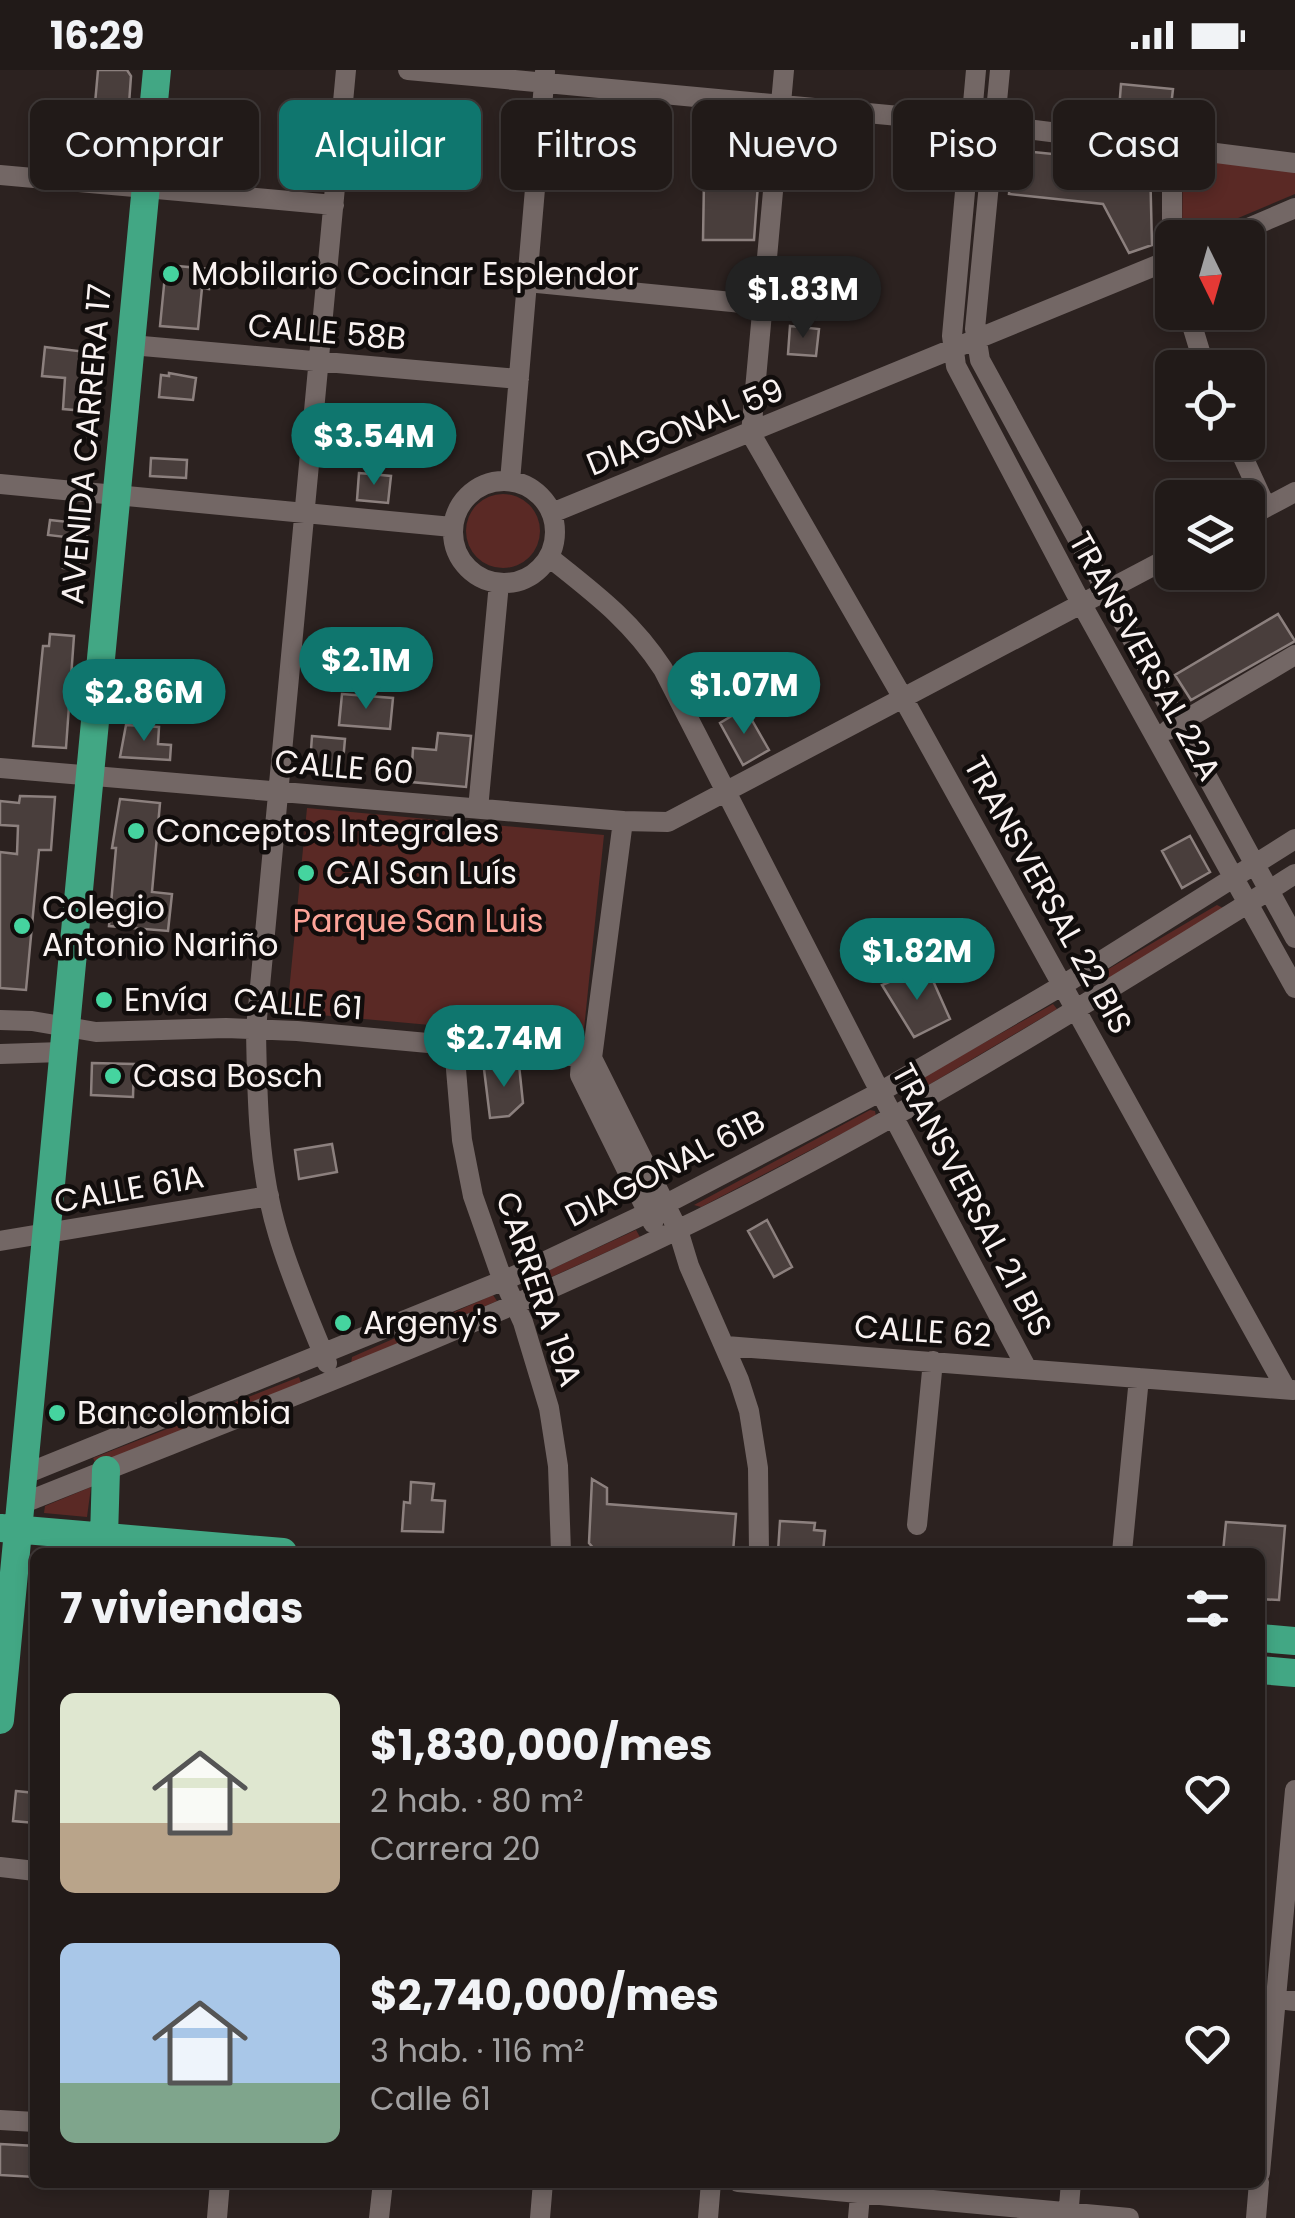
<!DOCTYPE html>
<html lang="es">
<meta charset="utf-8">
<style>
body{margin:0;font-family:Poppins,sans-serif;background:#2d2725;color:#f1f3f6;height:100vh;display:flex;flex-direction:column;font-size:38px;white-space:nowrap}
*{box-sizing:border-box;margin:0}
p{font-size:32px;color:#a2a1a2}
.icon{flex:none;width:55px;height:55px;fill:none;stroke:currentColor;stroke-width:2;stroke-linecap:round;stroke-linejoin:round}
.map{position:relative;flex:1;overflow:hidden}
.drawer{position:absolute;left:30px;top:1478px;width:1235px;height:640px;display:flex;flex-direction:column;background:#211a18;border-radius:15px;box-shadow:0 5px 15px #0003,0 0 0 2px #3e3837}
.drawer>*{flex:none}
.hud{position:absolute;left:30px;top:30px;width:1235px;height:90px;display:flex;gap:20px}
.needle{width:65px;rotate:175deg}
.buttons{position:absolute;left:1155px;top:150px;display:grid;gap:20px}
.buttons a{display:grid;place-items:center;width:110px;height:110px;border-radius:15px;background:#211a18;box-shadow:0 5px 15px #0003,0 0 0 2px #3e3837;font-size:50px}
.price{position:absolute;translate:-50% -85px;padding:0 22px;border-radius:35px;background:#0f766e;color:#fff;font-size:32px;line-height:65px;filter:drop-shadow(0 2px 5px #0008)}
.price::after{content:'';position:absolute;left:50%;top:60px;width:30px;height:22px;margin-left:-15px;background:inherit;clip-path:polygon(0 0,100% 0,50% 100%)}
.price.selected{background:#222;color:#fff}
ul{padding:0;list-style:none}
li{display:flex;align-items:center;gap:30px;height:250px;padding:0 30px}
li span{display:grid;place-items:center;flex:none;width:280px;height:200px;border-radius:15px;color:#555}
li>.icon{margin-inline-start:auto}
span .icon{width:120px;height:120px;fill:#fffc;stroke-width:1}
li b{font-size:42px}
h2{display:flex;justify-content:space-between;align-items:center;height:120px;padding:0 30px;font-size:42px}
.chip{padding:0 35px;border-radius:15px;background:#211a18;box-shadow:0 5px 15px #0003,0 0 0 2px #3e3837;font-size:35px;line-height:90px}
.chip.selected{background:#0f766e;color:#fff}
.status{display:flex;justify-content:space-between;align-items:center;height:70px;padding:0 50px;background:#211a18;direction:ltr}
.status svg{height:28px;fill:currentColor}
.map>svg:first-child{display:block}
</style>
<div class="status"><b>16:29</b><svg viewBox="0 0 49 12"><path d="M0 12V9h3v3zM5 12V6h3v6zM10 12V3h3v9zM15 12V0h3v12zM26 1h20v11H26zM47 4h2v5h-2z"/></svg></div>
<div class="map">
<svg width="1295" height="2148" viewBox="0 0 1295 2148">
<rect width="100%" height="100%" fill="#2c2220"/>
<path fill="#5a2925" d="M1183,88l112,12v24l-102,43 -11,1z
M466 461a37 37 0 1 1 74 0a37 37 0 1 1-74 0Z
M307,738l297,27 -21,204 -296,-27z
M1217,835l6,3 -115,73 -7,-3 -1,-4z
M1053,934l4,5 -147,87 -5,-5v-4z
M870,1040l5,1 1,5 -175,91 -7,-2z
M636,1160l4,7 -113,51 -1,-7z
M493,1225l4,6 -146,63 1,-7z
M299,1307l2,6 -205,81 -3,-6z
M91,1417l-4,30 -43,-4 1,-7z"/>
<path fill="#493e3c" stroke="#8c807e" stroke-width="2.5" d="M98,0h29l4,6 -3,42 -34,-3z
M1121,14l52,5 -3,26 -51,-5z
M183,34l21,2 -1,13 18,2 -4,53 -40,-4z
M1013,80l137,14 2,81 -23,8 -26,-49 -94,-10z
M704,110l54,4 -4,56h-51z
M166,195l44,4 -1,20 -7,-1 -4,41 -38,-3z
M790,256l29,3 -3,27 -28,-2z
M45,277l58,7 -6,58 -34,-3 2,-31 -23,-2z
M169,303l27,5 -3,22 -34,-3 2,-22 8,1z
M151,388l36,2 -1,18 -36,-2z
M359,403l32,3 -3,27 -31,-3z
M50,450l37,4 -1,14 -4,-1 -3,33 -16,-2 3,-31 -18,-2z
M1278,544l17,27 -104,59 -16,-25z
M50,564l24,2 -8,112 -33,-2 10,-100h6z
M342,624l51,4 -3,31 -51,-4z
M745,638l24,42 -26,15 -23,-42z
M126,655l33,2 -1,17 13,1 -1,15 -50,-3z
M438,663l33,3 -5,51 -55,-5 2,-34 23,2z
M312,666l33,3 -3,34 -24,-2 -8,-7z
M20,726l35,1 -4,53h-12l-13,140 -26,-2v-136l17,2 1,-28 -18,-1v-24l19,2z
M120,729l40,4 -8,89 20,2 -4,37 -59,-5 7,-78h-4z
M1190,766l20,36 -28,16 -20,-37z
M910,903l8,11 12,-10 20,45 -36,18 -32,-52z
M92,993l42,1 -1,33 -42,-2z
M519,995l4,38 -14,13 -19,2 -6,-49z
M332,1074l5,28 -38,7 -4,-29z
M767,1150l25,47 -18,10 -26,-46z
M592,1409l15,9v16l129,10 -3,38 -138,-2 -6,-7z
M411,1412l23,2 -2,16 13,1 -2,31 -41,-1 2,-29 6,1z
M780,1451l35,2 -1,7 11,1 -2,21h-45z
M1226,1452l59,4 -6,74 -19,-1v-47h-37z
M16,1721l19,2v30l-22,-2z
M0,2074l35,2v31l-35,-2z"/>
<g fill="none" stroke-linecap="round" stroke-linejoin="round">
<path stroke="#736765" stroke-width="20" d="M408,0l587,55 300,38
M976,0l-24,266 4,30 125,237 214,385
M1000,0l-25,259 5,31 315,578
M1172,78v114
M0,105l334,30
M1225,168l70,-30
M527,212l236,23
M1188,242l17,56
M131,275l388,34
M751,364l152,264 383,691
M751,364l33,-364
M1236,372l30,65
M453 462a51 51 0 1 1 102 0a51 51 0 1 1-102 0Z
M510,411l35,-409
M0,414l452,43
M552,443l620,-254
M1248,447l47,-25
M549,487c45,36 82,63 114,112l211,411 153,289
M1168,660l127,-75
M0,698l623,53 45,1 504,-266
M478,739l21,-226
M623,751l-31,237 86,172 11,36 50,114 10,31 9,57 1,84
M0,950l32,1 64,11 130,-4 71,3 295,27
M454,976l8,94 11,56 26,74 24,52 26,86 9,58 3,86
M591,977l-10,14 -1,14 73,148
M0,984l62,-2
M0,1171l269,-45
M726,1276l567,44
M327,1293c-17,-42 -36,-85 -49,-129 -20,-66 -21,-137 -22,-205l90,-959
M23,1405l491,-199 152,-72 214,-112 183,-107 232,-146
M21,1434c219,-88 441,-170 654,-273 214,-103 418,-231 620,-357
M917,1455l16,-164
M1122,1482l17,-174
M0,1797l35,4
M1260,1927l35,4
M0,2050l35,2
M1260,2103l35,-383
M738,2112l391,36
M217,2148l3,-36
M379,2148l4,-36
M540,2148l3,-36
M708,2148l3,-36
M858,2148l3,-34
M1068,2148l3,-36
M1256,2148l3,-36"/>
<path stroke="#42a784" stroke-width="28" d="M1,1458l282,24
M104,1467l2,-67
M1260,1568l35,3
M1260,1600l35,3
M0,1650l157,-1650"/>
</g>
<g fill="#45d49f" stroke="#110d0c" stroke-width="4">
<circle cx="171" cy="204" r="10"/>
<circle cx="136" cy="761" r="10"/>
<circle cx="306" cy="803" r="10"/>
<circle cx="22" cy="856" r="10"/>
<circle cx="104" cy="930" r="10"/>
<circle cx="113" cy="1006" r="10"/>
<circle cx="343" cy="1253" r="10"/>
<circle cx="57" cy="1343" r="10"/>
</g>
<g text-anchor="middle" stroke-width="9" stroke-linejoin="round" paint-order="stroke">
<g font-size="32" fill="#f9f2f1" stroke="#110d0c" text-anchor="start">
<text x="191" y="215">Mobilario Cocinar Esplendor</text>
<text x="156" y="772">Conceptos Integrales</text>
<text x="326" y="814">CAI San Luís</text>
<text x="42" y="849">Colegio<tspan x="42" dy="37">Antonio Nariño</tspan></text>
<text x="124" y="941">Envía</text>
<text x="133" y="1017">Casa Bosch</text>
<text x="363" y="1264">Argeny's</text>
<text x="77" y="1354">Bancolombia</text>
</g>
<g font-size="32" fill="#f9f2f1" stroke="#110d0c">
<text transform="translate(327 262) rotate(5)" y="11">CALLE 58B</text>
<text transform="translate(685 357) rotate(-22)" y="11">DIAGONAL 59</text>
<text transform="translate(86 374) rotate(-85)" y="11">AVENIDA CARRERA 17</text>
<text transform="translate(1145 586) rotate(61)" y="11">TRANSVERSAL 22A</text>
<text transform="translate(344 697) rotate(5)" y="11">CALLE 60</text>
<text transform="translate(1048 825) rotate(61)" y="11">TRANSVERSAL 22 BIS</text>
<text transform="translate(298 934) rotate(4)" y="11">CALLE 61</text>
<text transform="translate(665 1098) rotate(-27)" y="11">DIAGONAL 61B</text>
<text transform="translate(129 1119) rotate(-10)" y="11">CALLE 61A</text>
<text transform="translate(972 1130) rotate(62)" y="11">TRANSVERSAL 21 BIS</text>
<text transform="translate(539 1219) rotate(71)" y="11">CARRERA 19A</text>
<text transform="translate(923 1261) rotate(4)" y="11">CALLE 62</text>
</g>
<g font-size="32" fill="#fea499" stroke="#110d0c">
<text x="418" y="862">Parque San Luis</text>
</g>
</g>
</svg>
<div class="buttons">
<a><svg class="needle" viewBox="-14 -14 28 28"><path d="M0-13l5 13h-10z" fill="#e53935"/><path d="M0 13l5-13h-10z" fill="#a2a1a2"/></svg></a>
<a><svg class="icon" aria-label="locate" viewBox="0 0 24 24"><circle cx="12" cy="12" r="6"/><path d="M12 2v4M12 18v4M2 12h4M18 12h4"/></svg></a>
<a><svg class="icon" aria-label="layers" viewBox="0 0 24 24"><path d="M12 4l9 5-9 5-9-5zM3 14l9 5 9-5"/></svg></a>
</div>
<b class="price selected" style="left:803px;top:271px">$1.83M</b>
<b class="price" style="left:374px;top:418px">$3.54M</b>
<b class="price" style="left:366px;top:642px">$2.1M</b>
<b class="price" style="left:744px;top:667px">$1.07M</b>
<b class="price" style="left:144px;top:674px">$2.86M</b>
<b class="price" style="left:917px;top:933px">$1.82M</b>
<b class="price" style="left:504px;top:1020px">$2.74M</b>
<div class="hud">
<a class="chip">Comprar</a>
<a class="chip selected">Alquilar</a>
<a class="chip">Filtros</a>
<a class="chip">Nuevo</a>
<a class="chip">Piso</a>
<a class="chip">Casa</a>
</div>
<section class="drawer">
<h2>7 viviendas<svg class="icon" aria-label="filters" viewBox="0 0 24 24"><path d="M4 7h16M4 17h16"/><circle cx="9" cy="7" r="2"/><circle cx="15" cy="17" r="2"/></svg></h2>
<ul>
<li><span style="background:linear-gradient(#dfe7d0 65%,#b9a48a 0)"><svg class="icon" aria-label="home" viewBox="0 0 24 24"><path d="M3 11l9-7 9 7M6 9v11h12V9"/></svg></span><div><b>$1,830,000/mes</b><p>2 hab. · 80 m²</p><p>Carrera 20</p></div><svg class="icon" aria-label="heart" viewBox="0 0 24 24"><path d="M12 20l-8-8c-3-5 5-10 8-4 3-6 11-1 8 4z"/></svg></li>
<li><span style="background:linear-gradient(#a9c7e8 70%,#7fa58c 0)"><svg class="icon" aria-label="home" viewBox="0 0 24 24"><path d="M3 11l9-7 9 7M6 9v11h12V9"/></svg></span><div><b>$2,740,000/mes</b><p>3 hab. · 116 m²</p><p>Calle 61</p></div><svg class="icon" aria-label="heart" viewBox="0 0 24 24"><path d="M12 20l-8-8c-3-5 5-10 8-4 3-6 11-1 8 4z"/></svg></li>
</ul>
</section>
</div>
